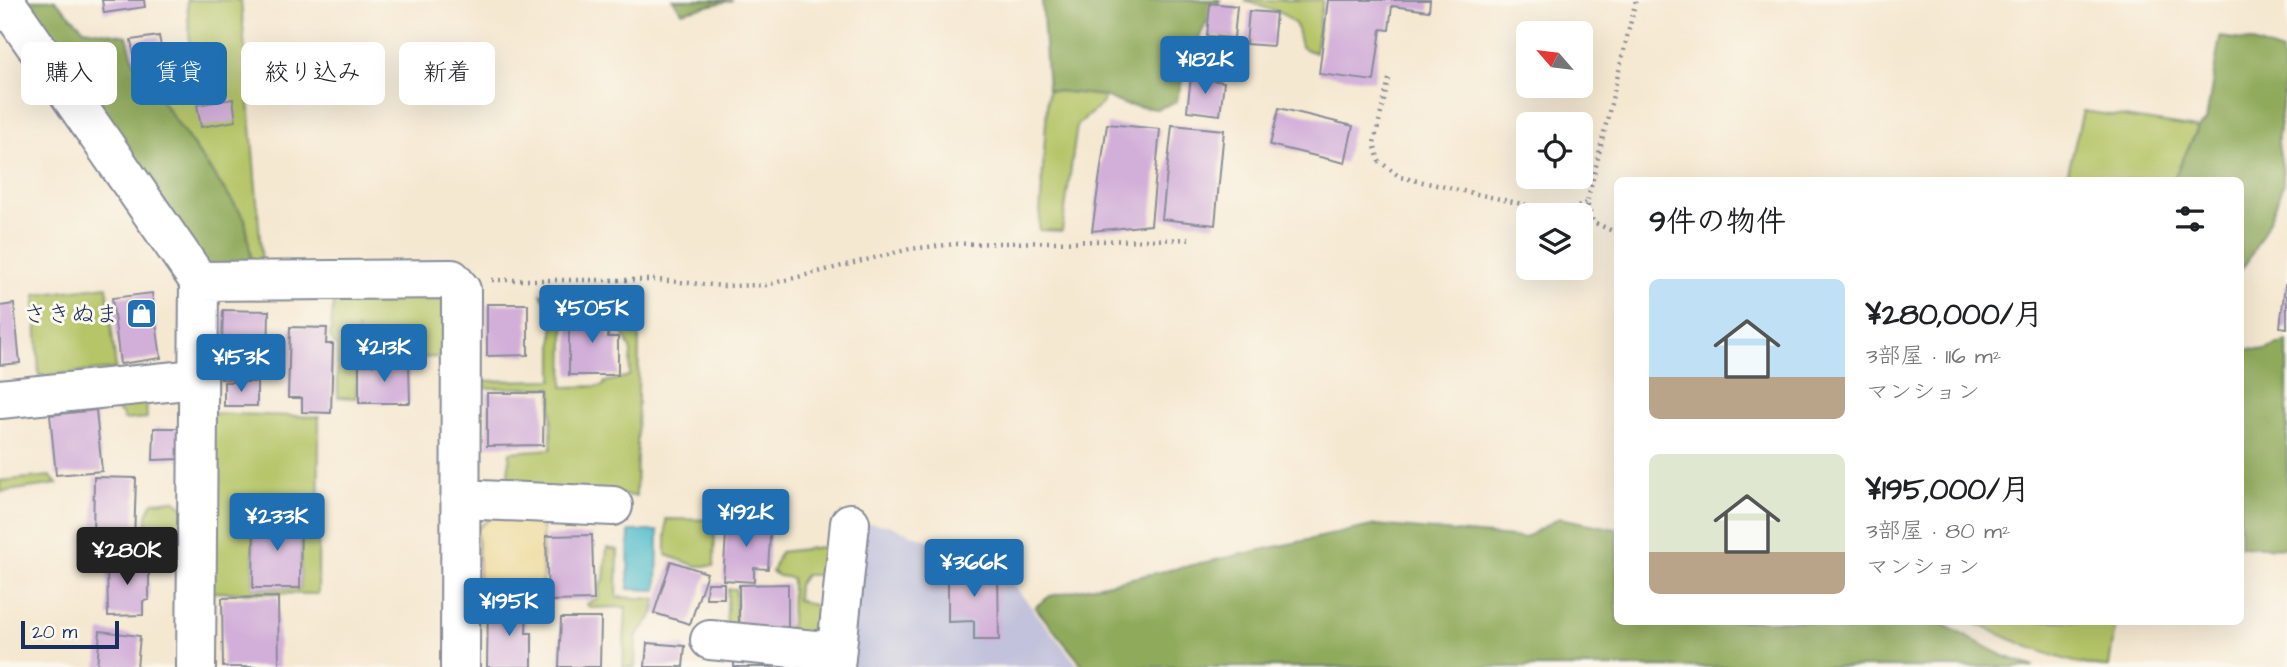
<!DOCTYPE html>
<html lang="ja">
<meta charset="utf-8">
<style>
body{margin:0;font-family:"Architects Daughter","Klee One",sans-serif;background:#f2f2f2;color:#202124;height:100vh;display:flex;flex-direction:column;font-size:26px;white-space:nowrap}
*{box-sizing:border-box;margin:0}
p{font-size:23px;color:#757577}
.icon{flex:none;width:38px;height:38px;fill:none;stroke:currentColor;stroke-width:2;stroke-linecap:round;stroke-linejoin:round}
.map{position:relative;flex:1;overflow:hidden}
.details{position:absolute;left:1614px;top:177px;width:630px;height:448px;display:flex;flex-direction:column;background:#fff;border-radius:10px;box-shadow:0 7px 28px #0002}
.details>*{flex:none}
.banner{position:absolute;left:21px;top:42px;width:665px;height:63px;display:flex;gap:14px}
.needle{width:46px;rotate:298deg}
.tools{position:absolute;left:1516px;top:21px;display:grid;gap:14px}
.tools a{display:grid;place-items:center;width:77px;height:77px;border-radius:10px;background:#fff;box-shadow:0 7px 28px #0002;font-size:35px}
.scale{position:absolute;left:21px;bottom:18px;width:98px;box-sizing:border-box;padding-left:7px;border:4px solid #1b2f5e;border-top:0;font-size:19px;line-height:24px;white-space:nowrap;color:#1b2f5e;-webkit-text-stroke:5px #fbf7ec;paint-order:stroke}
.price{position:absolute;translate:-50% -60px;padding:0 16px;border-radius:7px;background:#1f6fb2;color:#fff;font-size:23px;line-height:46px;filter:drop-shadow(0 2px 4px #0008)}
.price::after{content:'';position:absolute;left:50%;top:42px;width:21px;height:16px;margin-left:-10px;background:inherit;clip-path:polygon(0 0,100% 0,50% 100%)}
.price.selected{background:#222;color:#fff}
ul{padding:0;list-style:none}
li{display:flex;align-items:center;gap:21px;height:175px;padding:0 35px}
li span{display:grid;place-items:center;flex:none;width:196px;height:140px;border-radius:10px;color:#555}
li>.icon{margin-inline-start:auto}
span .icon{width:84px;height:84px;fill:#fffc;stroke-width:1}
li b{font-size:30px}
h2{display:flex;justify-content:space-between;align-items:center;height:84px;padding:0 35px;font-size:30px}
.chip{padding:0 24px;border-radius:10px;background:#fff;box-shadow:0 7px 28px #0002;font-size:24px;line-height:63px}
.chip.selected{background:#1f6fb2;color:#fff}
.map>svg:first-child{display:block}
</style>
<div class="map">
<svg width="2287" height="667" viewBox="0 0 2287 667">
<rect width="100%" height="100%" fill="#fbf7ec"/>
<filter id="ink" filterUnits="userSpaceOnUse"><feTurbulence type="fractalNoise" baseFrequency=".0143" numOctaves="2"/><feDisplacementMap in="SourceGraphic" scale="14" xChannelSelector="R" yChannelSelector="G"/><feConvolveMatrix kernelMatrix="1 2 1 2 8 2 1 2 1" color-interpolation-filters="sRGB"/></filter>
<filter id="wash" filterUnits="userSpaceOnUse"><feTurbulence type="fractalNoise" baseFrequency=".00686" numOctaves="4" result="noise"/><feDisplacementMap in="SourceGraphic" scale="28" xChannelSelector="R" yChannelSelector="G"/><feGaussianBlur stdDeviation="1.57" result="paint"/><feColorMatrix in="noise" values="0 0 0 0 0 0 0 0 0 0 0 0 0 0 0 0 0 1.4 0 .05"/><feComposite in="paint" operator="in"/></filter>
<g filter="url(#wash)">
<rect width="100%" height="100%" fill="#f5e8d1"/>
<path fill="#c2c2dc" d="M863,523l25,2 112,43 79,99h-233z"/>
<path fill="#b5c567" stroke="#687a62" stroke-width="2" fill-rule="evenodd" d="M187,0h54l21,263 -10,2 -7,-46 -97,-138 19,-3 5,11 21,-4z
M1244,0h79l-8,53 -14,-6 -5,-22 -13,-11z
M1048,90l57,6 -3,8 -25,21 -15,106 -23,-1z
M2083,111l115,17 -25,52h-107z
M107,286l9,83 -77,7 -4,-81z
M596,290l44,2 -4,204 -129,-8 3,-36 41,-3 1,-61h-73l1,-7 73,-1v-77l-8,-3 -4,-6 16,-2 8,3 -2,92 40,-1 2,-4 24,-6 2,-24 -9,-23 -1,-30 -21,-2z
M334,296l111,2 1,59 -87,2 -2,-32 -1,71 -18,-1 -1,-50 -7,-9z
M146,398l1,20 -23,2 -2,-6 -10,-7 -72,6z
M209,413l110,4 -1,177 -110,-2zM254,518l47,1 -1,69h-47z
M50,476l7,8 -57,8v-11z
M174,500l12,9 -2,33 -22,4 -15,-4v-27l6,-13z
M666,519l49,1 -1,46h-17l-31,-11z
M831,546l-4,29h-22l-7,10 -1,15 26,8 -2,34 -95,-8 2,-45h8v41l45,3 10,-8 1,-47 -13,-2 -7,-4 8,-20z
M607,548l11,2 -1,47 39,2 -4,17 -16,21 -1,30h-12l3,-60 -36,1 -3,-4 11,-6 3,-15 3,-3z
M1970,621h146l-7,46c-40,0 -102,-29 -139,-46z"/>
<path fill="#90aa5c" stroke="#566c5d" stroke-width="2" d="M0,0h55l29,29 43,7 7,26 111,157 7,46 -46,10z
M673,0h60l-51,12z
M1042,0h178c-21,32 -34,65 -44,102l-19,7 -31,-4 -22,-9 -56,-6z
M2220,37l30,4 32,11c5,31 0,54 -4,85 -1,14 6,28 5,42 -1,20 -30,77 -43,92v-91h-67l25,-52 8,-7z
M2287,341v207l-47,-2v-197l26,1z
M1559,518l58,11v92h319l68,35 30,11h-950l-49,-60 15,-11 326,-71 148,13z"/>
<path fill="#eeda9e" stroke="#84847e" stroke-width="2" d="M495,514h47l1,83 -63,2 -3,-70z"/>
<path fill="#52becc" stroke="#367695" stroke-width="2" d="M629,531h29l-1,59 -29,-1z"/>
<g id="blocks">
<path fill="#d2afd9" d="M102,0h42l1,7 -41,6z
M1328,0h102l-1,11 -37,-5 -3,24 -8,-1 -7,52 -55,-7z
M1210,3l27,3 -3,32 -27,-2z
M1249,11l27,2 -3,33 -27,-2z
M159,36l7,37 -28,5 -7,-38z
M1191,77l33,5 -4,33 -33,-4z
M233,99l3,22 -35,6 -4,-22z
M1279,108l74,18 -8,37 -75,-18z
M1107,124l53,5 -9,96 -59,6z
M1172,125l52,5 -9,95 -53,-6z
M2285,285h2v43l-7,-1z
M152,293l9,65 -41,6 -8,-66z
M14,304l6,59 -20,2v-59z
M487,304h41v51l-41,1z
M223,310l46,1 -1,51h-7v18l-40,-1z
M569,312h40l-1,25h10v38h-49z
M290,327l37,1 -1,16h7l-2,69 -29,-1v-14h-14z
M359,365h50l1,38h-51z
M224,382h33v24h-33z
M487,393h57l-1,52 -56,1z
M96,410l6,61 -46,4 -6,-60z
M154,428h27v31l-28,1z
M94,477l42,1 -2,64 -41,-1z
M254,518h47l-1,70h-47z
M727,518l44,3 -3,48 -14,-1v14l-31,-2z
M592,535l2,65 -46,1 -2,-65z
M107,560h42v40l-6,1v14l-35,1z
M671,561l36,12 -17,51 -36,-11z
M948,561h27v12h23l1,67h-25v-19l-26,1z
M707,583h17v15h-18z
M788,584v45h-49v-44z
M278,597l1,70h-56l-1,-69z
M488,607h39l-1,26h6v34h-45z
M561,618h40l-1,49h-41z
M100,631l40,5 -3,31h-40z
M647,643l38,3 -2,21h-38z
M734,659l42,3 -1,5h-41z"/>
</g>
</g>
<g filter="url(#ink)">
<use href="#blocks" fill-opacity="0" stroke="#888c98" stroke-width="2"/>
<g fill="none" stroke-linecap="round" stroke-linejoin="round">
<defs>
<path id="minor" d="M4,0l195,281
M0,399l196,-20
M460,499l153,7
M710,640l126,12
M196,667l3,-386 253,-2 9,11 -1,377
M835,667l15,-144"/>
</defs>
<use href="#minor" stroke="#888c98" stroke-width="42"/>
<path stroke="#888c98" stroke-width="4.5" stroke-dasharray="2 5" stroke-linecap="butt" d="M1389,79l-15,64 5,18 21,16 163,36 24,-10
M1617,233l-24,-11 -6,-19 49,-203
M492,280h165l67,6 42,-1 144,-36 46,-5 238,-5"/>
<use href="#minor" stroke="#fff" stroke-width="38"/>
</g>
</g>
<defs>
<symbol id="shop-square" viewBox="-11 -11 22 22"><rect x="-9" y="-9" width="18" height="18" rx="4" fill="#1f6fb2" stroke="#fbf7ec"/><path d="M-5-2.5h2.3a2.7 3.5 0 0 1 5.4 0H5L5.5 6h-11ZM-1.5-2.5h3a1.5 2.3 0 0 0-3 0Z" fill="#fff"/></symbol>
</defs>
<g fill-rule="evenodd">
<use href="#shop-square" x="124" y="296" width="35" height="35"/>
</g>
<g text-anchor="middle" stroke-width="6" stroke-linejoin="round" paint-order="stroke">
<g font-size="24" fill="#1b2f5e" stroke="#fbf7ec" text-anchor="end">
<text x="119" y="322">さきぬま</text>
</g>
</g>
</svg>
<div class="tools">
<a><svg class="needle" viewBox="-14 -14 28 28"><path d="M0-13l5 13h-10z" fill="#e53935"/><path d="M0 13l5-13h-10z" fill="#757577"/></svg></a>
<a><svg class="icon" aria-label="locate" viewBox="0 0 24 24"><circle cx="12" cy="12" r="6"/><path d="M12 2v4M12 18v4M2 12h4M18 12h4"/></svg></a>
<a><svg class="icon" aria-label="layers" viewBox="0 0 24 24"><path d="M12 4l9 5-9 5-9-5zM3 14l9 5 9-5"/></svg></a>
</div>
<div class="scale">20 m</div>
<b class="price" style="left:1205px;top:96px">¥182K</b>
<b class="price" style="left:592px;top:345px">¥505K</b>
<b class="price" style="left:384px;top:384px">¥213K</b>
<b class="price" style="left:241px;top:394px">¥153K</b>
<b class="price" style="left:746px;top:549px">¥192K</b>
<b class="price" style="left:277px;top:553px">¥233K</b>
<b class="price selected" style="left:127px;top:587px">¥280K</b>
<b class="price" style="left:974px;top:599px">¥366K</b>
<b class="price" style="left:509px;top:638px">¥195K</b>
<div class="banner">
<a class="chip">購入</a>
<a class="chip selected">賃貸</a>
<a class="chip">絞り込み</a>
<a class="chip">新着</a>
</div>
<section class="details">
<h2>9件の物件<svg class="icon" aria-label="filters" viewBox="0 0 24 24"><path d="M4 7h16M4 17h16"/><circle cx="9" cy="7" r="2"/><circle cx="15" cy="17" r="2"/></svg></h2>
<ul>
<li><span style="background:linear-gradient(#bfe0f5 70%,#b9a48a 0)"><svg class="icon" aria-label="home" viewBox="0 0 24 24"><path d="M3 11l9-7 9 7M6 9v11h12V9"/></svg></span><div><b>¥280,000/月</b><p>3部屋 · 116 m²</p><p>マンション</p></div></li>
<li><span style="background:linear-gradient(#dfe7d0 70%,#b9a48a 0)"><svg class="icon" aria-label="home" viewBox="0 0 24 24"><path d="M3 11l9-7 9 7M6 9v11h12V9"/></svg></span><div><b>¥195,000/月</b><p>3部屋 · 80 m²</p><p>マンション</p></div></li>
</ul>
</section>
</div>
